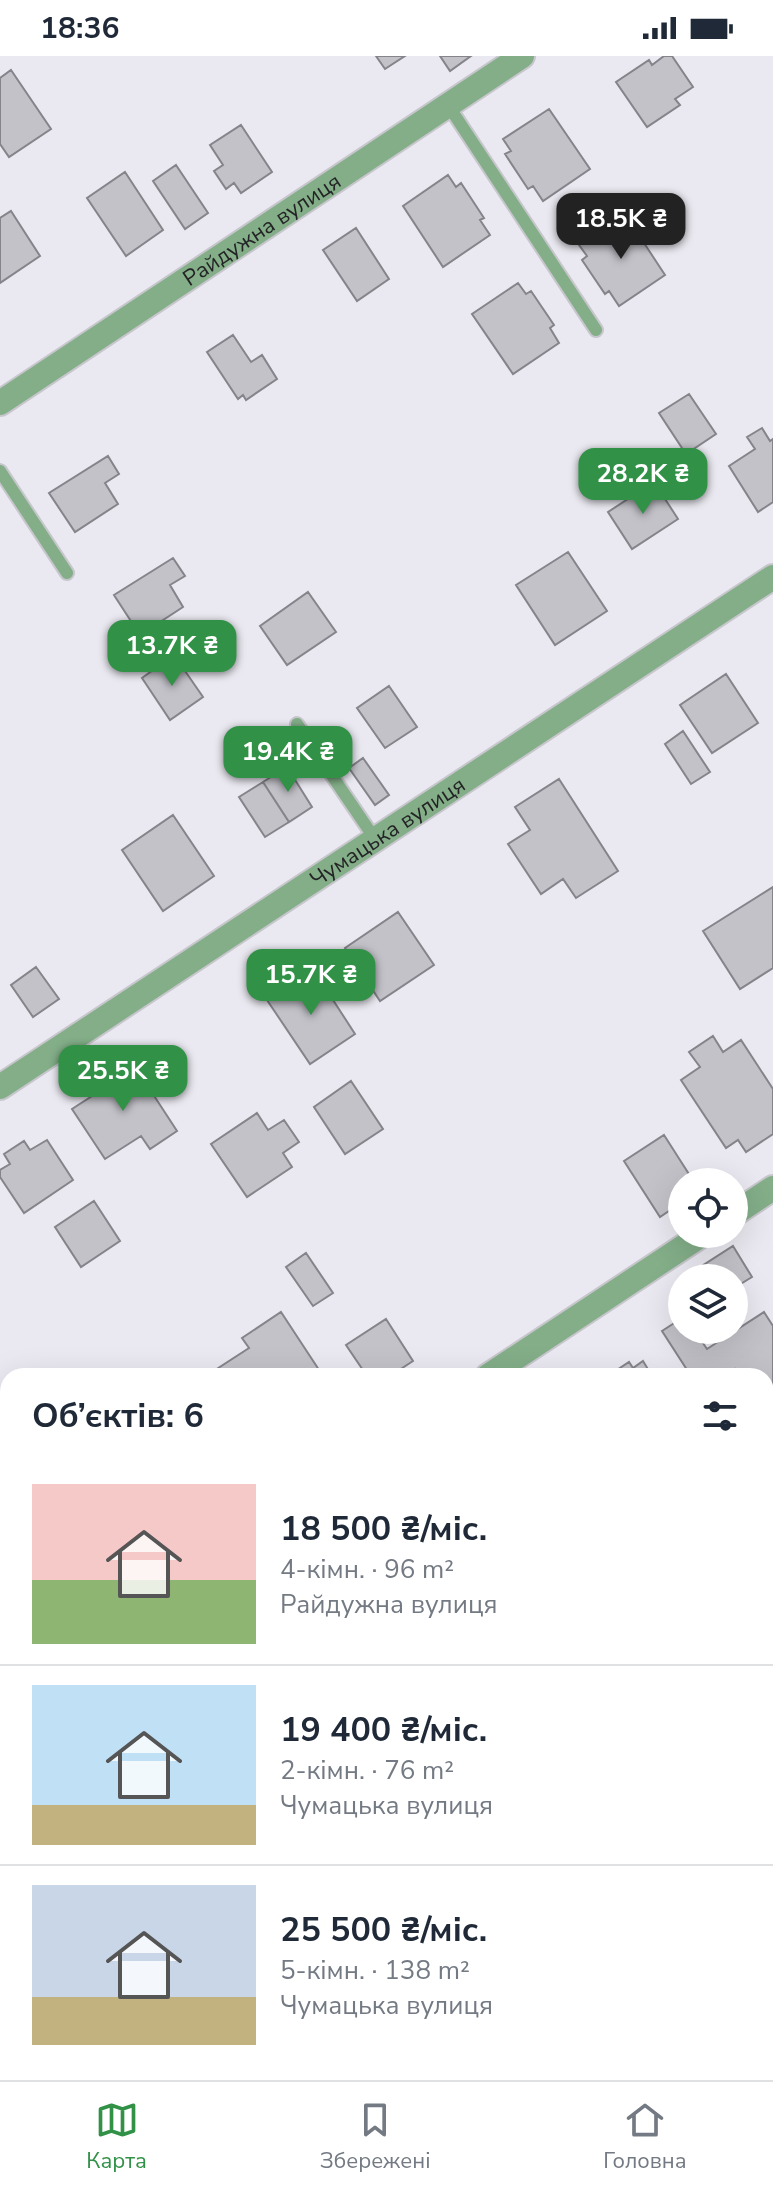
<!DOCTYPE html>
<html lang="uk">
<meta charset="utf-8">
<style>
body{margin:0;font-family:"Nunito Sans",sans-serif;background:#f6f6f7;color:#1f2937;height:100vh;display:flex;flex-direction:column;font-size:30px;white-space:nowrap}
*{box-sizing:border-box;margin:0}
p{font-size:26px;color:#747a83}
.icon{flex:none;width:44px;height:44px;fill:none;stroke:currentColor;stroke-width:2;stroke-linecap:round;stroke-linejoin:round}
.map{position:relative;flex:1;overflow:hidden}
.side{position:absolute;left:0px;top:1312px;width:774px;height:712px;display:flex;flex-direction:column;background:#fff;border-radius:24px 24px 0 0;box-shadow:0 8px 32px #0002}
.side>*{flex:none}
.buttons{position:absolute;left:668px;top:1112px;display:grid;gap:16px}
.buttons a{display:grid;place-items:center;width:80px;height:80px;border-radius:50%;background:#fff;box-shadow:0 8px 32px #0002;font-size:40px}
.price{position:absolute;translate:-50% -68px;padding:0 18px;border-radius:16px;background:#319247;color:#fff;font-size:26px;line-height:52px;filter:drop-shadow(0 2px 4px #0008)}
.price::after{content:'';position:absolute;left:50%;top:48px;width:24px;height:18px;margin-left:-12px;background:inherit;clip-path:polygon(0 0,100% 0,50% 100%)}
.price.selected{background:#222;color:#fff}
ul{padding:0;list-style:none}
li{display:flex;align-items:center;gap:24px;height:200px;padding:0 32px}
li+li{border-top:2px solid #e0e1e3}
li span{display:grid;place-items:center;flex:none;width:224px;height:160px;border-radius:0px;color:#555}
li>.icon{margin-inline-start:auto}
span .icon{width:96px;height:96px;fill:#fffc;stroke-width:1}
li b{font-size:34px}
h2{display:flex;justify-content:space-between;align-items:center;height:96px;padding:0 32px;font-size:34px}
.status{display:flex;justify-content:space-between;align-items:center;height:56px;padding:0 40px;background:#fff;direction:ltr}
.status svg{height:22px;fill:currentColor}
.dock{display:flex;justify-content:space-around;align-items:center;height:112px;border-top:2px solid #e0e1e3;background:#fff;font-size:22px;color:#747a83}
.dock a{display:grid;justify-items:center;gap:4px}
.dock .selected{color:#319247}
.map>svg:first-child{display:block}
</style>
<div class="status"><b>18:36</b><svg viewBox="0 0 49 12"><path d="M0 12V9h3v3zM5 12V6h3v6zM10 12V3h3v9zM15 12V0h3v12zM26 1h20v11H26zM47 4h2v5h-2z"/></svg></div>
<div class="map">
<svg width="773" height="2024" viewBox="0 0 773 2024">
<rect width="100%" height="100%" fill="#eae9f1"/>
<path fill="#c3c2c9" stroke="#85848b" stroke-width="2" d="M376,0h29l-20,13z
M440,0h31l-21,15z
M664,0h8l21,31 -18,12 5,6 -33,22 -31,-45 33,-22 3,5z
M11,14l40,59 -42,28 -9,-13v-66z
M549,53l41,60 -47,32 -10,-15 -5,3 -23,-35 6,-3 -8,-12z
M241,69l31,47 -31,21 -7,-10 -8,6 -12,-18 9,-6 -13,-20z
M176,109l32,48 -23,16 -32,-48z
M125,116l38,58 -37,26 -39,-58z
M448,119l8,12 5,-4 23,35 -4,2 10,15 -47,32 -40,-61z
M11,155l29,45 -40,27v-65z
M625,158l40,61 -46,31 -10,-15 -4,3 -23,-34 5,-4 -8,-11z
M356,172l33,51 -32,22 -34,-51z
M518,227l8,11 5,-3 23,34 -4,3 9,15 -46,31 -41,-60z
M233,279l18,27 11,-7 15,24 -31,21 -3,-5 -5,4 -31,-47z
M689,338l27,40 -30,20 -27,-41z
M762,372l8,13 3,-2v63l-15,10 -29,-46 26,-17 -8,-12z
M108,400l11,18 -14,9 13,21 -43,28 -26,-39z
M654,426l24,37 -46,30 -24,-37z
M568,496l39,59 -52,34 -39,-60z
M173,502l12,18 -15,9 13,22 -43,28 -26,-40z
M308,536l28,40 -49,33 -27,-39z
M174,599l29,42 -33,23 -28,-42z
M726,618l32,49 -46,30 -32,-48z
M389,630l28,41 -32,21 -28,-40z
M683,675l27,41 -19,12 -26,-40z
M363,702l26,37 -14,10 -26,-37z
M287,711l25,40 -23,15 -26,-40z
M559,723l59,92 -42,27 -13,-19 -22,15 -33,-50 22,-14 -15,-23z
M263,726l26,40 -24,15 -26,-40z
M173,759l41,61 -51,35 -41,-61z
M773,831v81l-33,21 -37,-58z
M398,856l36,53 -54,36 -35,-53z
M36,911l23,32 -26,18 -22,-32z
M313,913l42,65 -45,30 -43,-64z
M713,980l10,16 18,-12 32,49v45l-27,18 -8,-12 -12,8 -45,-68 19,-13 -11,-15z
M132,1006l45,69 -27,18 -9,-13 -36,23 -33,-50 20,-13 -4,-5z
M351,1025l32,48 -38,25 -31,-47z
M257,1057l11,17 16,-10 15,22 -16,11 9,14 -45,30 -36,-53z
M664,1079l30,47h-12v20l-22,15 -36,-56z
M47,1084l26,40 -49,33 -24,-36v-7l10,-6 -6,-10 20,-13 6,9z
M94,1145l26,40 -39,26 -26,-40z
M733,1190l19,31 -18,11v-10h-51z
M306,1197l27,40 -20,13 -27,-39z
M281,1256l42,64h-117l43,-28 -7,-10z
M764,1256l9,14v80l-4,-6 -3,1v-25h-27l-4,-7 -11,7h-33l-29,-45 20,-13v12h12l13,19z
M386,1263l27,42 -23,15h-23l-21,-31z
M643,1305l9,15h-44l21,-14 4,6z
M8,1432v57l-4,3 -4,-7v-48z
M8,1519v58l-8,5v-58z
M8,1675v33l-8,-12v-16z
M313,2016h33l6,8h-51z"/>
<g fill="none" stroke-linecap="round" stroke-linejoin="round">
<defs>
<path id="lane" d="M448,49l148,225
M0,415l67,102
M297,668l78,115"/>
<g id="street">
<path id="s1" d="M0,347l522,-347"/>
<path id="s2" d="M0,1031l773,-510"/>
<path d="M734,1158l39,-26"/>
<path d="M488,1320l215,-142"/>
<path d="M766,1462l7,-5"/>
<path d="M0,1640l8,-6"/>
<path d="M0,1760l8,12"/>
<path d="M766,1904l7,-4"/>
<path d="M0,1943l8,-7"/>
<path d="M187,2016l6,8"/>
<path d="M579,2024l13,-8"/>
</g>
</defs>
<use href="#lane" stroke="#c6c6cc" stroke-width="16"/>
<use href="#street" stroke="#c6c6cc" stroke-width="28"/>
<use href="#lane" stroke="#83ae88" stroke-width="12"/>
<use href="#street" stroke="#83ae88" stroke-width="24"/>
</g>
<g text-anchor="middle" stroke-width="7" stroke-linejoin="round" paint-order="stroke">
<g font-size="22" fill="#242426" stroke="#eae9f1">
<text dy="8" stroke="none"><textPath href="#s1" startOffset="314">Райдужна вулиця</textPath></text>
<text dy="8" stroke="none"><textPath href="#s2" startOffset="464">Чумацька вулиця</textPath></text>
</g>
</g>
</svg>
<div class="buttons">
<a><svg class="icon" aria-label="locate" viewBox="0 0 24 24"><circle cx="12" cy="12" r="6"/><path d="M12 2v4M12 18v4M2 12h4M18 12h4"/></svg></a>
<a><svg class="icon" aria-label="layers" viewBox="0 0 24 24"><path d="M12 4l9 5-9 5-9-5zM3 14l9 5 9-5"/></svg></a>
</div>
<b class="price selected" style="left:621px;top:205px">18.5K ₴</b>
<b class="price" style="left:643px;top:460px">28.2K ₴</b>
<b class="price" style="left:172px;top:632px">13.7K ₴</b>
<b class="price" style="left:288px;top:738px">19.4K ₴</b>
<b class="price" style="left:311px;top:961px">15.7K ₴</b>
<b class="price" style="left:123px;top:1057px">25.5K ₴</b>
<section class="side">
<h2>Об’єктів: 6<svg class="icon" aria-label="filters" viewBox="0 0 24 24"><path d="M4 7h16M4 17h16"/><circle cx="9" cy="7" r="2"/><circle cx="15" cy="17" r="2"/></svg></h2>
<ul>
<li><span style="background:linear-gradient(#f6c9c9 60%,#8fb573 0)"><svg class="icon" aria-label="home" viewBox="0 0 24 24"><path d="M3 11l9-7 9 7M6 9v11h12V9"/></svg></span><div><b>18 500 ₴/міс.</b><p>4-кімн. · 96 m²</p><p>Райдужна вулиця</p></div></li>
<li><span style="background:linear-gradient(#bfe0f5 75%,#c2b280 0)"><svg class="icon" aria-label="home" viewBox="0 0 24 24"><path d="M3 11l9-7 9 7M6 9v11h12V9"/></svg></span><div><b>19 400 ₴/міс.</b><p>2-кімн. · 76 m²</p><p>Чумацька вулиця</p></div></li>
<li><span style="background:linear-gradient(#c9d6e8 70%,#c2b280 0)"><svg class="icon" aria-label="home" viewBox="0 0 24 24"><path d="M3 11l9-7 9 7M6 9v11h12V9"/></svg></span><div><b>25 500 ₴/міс.</b><p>5-кімн. · 138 m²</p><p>Чумацька вулиця</p></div></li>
</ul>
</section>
</div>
<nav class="dock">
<a class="selected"><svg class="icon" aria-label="map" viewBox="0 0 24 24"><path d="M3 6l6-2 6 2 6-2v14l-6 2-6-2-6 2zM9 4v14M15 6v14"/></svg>Карта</a>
<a><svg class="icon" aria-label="saved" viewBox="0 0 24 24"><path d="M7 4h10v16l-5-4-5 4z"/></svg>Збережені</a>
<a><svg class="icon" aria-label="home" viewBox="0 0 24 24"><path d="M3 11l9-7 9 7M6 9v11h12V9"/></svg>Головна</a>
</nav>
